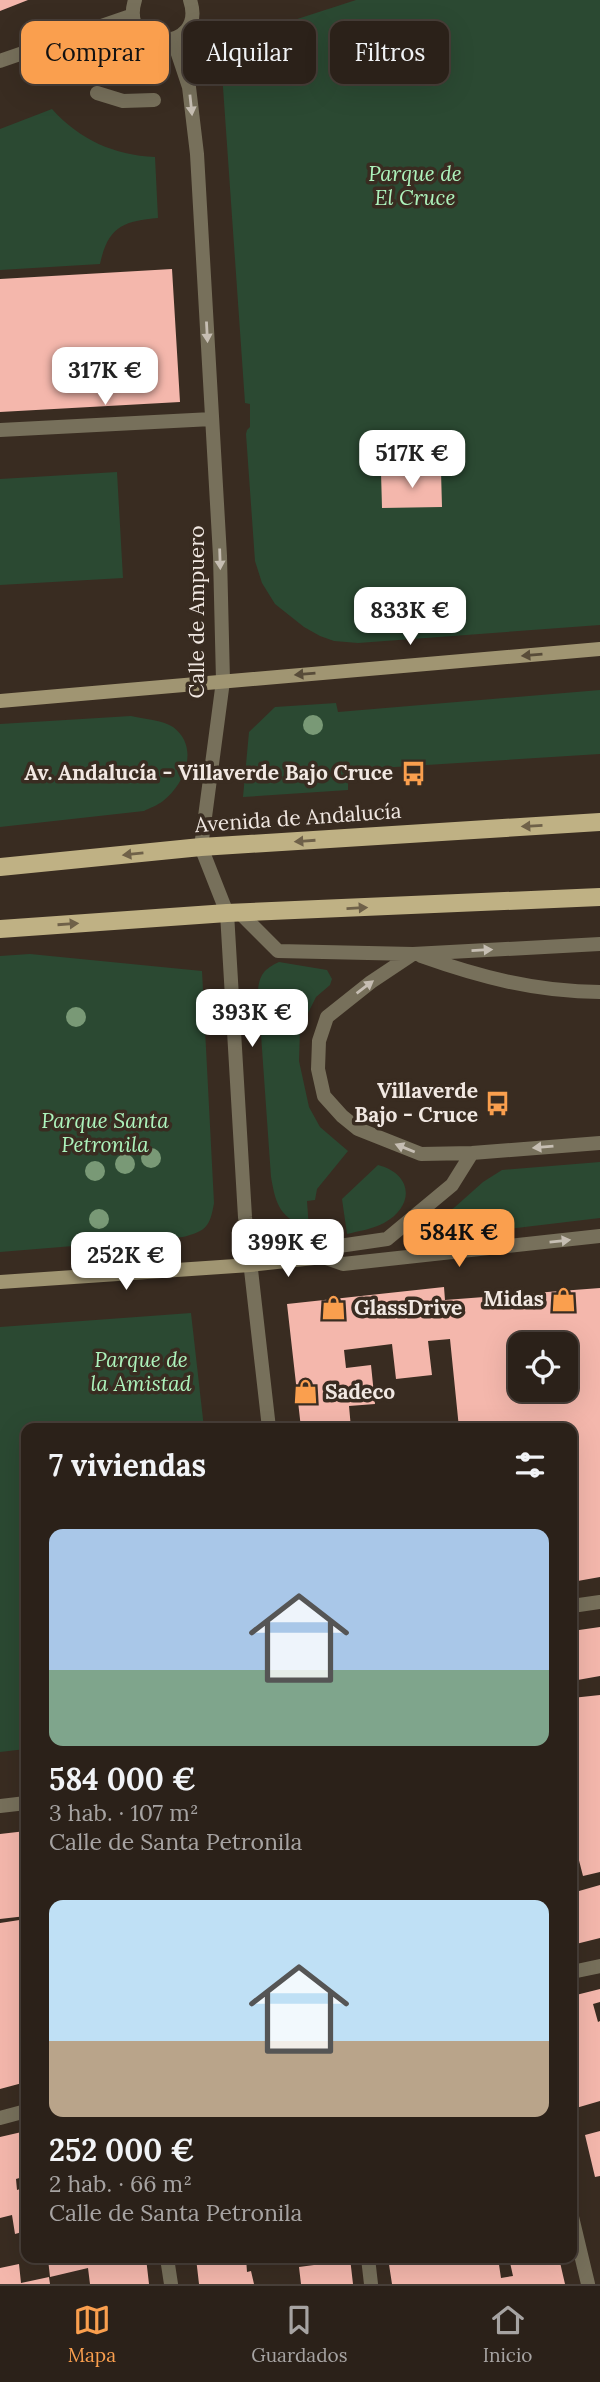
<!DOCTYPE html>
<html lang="es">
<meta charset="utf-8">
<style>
body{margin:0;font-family:Lora,serif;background:#332922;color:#f1f3f6;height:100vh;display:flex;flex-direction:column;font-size:26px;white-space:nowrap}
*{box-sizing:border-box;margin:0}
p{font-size:23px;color:#a6a3a2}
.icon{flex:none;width:38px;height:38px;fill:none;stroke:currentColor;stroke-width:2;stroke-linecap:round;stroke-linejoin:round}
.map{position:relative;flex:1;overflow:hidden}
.sheet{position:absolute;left:21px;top:1423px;width:556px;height:840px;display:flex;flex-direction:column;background:#2b2119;border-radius:14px;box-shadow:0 7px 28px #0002,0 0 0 2px #473e38}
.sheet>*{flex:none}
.top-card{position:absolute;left:21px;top:21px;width:558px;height:63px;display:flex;gap:14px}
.controls{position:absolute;left:508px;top:1332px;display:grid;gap:14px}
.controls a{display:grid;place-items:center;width:70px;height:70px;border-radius:14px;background:#2b2119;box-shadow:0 7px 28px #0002,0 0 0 2px #473e38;font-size:35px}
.price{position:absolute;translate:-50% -60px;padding:0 16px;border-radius:14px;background:#fff;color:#222;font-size:23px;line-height:46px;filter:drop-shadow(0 2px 4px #0008)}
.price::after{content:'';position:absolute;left:50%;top:42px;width:21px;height:16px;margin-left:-10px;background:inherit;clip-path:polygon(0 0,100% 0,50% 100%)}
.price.active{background:#fa9f4e;color:#111}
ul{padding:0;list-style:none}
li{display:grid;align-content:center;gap:14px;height:371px;padding:0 28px}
li span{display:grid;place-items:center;height:217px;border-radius:14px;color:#555}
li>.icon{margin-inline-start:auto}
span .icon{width:126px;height:126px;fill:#fffc;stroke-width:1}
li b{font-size:30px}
h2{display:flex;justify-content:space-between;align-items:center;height:84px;padding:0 28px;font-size:30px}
.pill{padding:0 24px;border-radius:14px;background:#2b2119;box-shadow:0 7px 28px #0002,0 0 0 2px #473e38;font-size:24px;line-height:63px}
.pill.active{background:#fa9f4e;color:#111}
.tab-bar{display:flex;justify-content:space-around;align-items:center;height:98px;border-top:2px solid #473e38;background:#2b2119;font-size:19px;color:#a6a3a2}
.tab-bar a{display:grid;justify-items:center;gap:4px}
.tab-bar .active{color:#fa9f4e}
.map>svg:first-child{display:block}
</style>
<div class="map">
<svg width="600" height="2284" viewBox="0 0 600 2284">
<rect width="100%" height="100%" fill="#392c21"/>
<path fill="#2b4932" d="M356,0h244v625l-242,18 -24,-2 -14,-5 -16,-9 -29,-23 -13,-21 -7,-22 -9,-127 1,-4 3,-3v-23l-5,-1 -25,-359z
M52,109c28,31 62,46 103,48l3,61c-35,3 -50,9 -58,46l-100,6v-141z
M117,472l6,106 -123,7v-106z
M600,690v64l-252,16v20l-105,7 6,-65 26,-25 61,-4 2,9z
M131,716c12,3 32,4 42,11 27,20 12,57 -10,74 -5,4 -13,7 -19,10l-144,16v-103z
M30,954l172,17 12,232c-4,24 -8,28 -31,34l-183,15v-296z
M279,962l48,8 5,9 -2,6 -14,12 -16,32 -1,32 10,46 11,20 28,24 -31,38 -2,11 -8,1 2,28c-29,-12 -33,-23 -38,-52l-13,-185c1,-17 6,-23 21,-30z
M600,1162v56l-109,13 -83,15 -1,-5 48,-34 28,-25 19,-12z
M378,1165c35,9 37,41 6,58 -11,6 -25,8 -37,11l-5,-35z
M191,1313l13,115h-178v321l-26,3v-425z"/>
<path fill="#f4b7ac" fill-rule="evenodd" d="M0,0h28l-28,11z
M172,269l8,133 -180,10v-133z
M441,471l1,36 -60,1 -1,-36z
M444,1287l1,13 155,-12v289l-28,5v-51h2l-2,-103h-113l-9,-89 -22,2 4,34 -36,4 -4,-35 -48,6 2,18 25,-3 4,39 -26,2 2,22h-50l-14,-124zM520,1344h45v46h-45z
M600,1627v49l-28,5v-50z
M600,1695v177l-17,4 -11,-43v-135z
M26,1831v85l-26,3v-85z
M600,1885v53l-28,7v-52z
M26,1919v163l-26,7v-166z
M600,1989v13l-7,2 5,18 2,-1v80l-24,7 -4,-14v-98z
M26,2131v45l-10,3 1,11 3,-1 6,42 -11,3 -3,-19 -12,3v-81z
M600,2131v45l-5,1 -10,-42z
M56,2258h90l3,26h-59l-2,-16 -38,9 -2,-18z
M196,2258h50l1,14 4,-1 3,13h-55z
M314,2258h36l3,26h-52l-2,-17 15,-2z
M388,2258h110l3,20 12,-2 -4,-18h50l6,26h-173z
M19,2264l2,19 28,-6 1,7h-50v-16z"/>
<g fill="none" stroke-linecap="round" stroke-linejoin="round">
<path stroke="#77705b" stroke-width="14" d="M240,913l38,38 135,3 187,-10
M413,954l-42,28 -44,35 -8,24 -1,28 6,27 18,20 16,13 63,25 51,-1 128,-10
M421,956c59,21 116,36 179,36
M323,1257l16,-11 48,-7 65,-54 20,-32"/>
<path stroke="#77705b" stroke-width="14" d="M135,0c-17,54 73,53 55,0
M173,39l16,48 8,67 23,402 3,125 -22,166 26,66 18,304 24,211
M0,61l133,-46
M97,93l26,8 31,-1
M0,430l212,-11
M323,1257l20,7 257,-28
M572,1606l28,-4
M0,1806l26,-3
M572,1972l28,-6
M0,2118l26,-7
M572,2217l16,67
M167,2258l4,26
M368,2258l3,26"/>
<path stroke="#a09572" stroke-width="14" d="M0,701l600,-52
M0,1282l250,-17 73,-8"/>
<path stroke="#bfb184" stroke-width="18" d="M0,867l201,-20 399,-25
M0,929l227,-16 373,-16"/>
</g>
<g fill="#799976">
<circle cx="313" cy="725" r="10"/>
<circle cx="76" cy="1017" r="10"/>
<circle cx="151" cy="1158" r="10"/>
<circle cx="125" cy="1164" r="10"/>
<circle cx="95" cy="1171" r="10"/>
<circle cx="99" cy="1219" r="10"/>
</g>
<defs><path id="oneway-solid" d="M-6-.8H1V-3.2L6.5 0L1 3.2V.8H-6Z" transform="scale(1.75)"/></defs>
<g fill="#c6beb3">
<use href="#oneway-solid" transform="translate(191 105) rotate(84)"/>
<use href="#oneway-solid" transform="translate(207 332) rotate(87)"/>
<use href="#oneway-solid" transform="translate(220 559) rotate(88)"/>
<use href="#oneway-solid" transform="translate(482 950) rotate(-3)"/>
<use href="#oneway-solid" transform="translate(365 987) rotate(-37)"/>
<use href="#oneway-solid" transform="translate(543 1147) rotate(175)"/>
<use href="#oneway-solid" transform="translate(405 1148) rotate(-158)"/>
<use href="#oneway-solid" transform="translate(560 1241) rotate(-6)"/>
</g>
<g fill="#584c39">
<use href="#oneway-solid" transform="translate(532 655) rotate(175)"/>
<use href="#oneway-solid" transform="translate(305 674) rotate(175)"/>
</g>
<g fill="#6f6149">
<use href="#oneway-solid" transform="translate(532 826) rotate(177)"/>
<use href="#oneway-solid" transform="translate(305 841) rotate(176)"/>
<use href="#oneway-solid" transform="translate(133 854) rotate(174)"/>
<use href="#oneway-solid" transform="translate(357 908) rotate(-3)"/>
<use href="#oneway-solid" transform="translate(68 924) rotate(-4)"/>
</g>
<defs>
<symbol id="bus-bare" viewBox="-9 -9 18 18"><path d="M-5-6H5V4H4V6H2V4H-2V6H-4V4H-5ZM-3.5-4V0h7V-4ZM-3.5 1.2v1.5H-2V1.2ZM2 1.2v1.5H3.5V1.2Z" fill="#fa9f4e" stroke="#392c21" stroke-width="2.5" paint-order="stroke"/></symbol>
<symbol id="shop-bare" viewBox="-9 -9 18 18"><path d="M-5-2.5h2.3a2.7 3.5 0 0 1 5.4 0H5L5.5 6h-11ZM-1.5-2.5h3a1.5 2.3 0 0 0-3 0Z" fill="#fa9f4e" stroke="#392c21" stroke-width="2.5" paint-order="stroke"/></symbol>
</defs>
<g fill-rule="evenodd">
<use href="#bus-bare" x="396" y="756" width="35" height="35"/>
<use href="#bus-bare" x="480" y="1086" width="35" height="35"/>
<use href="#shop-bare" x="546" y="1282" width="35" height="35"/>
<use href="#shop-bare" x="316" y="1290" width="35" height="35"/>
<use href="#shop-bare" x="288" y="1374" width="35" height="35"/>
</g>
<g text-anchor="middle" stroke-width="7" stroke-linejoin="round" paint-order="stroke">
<g font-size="21" font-style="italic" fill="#adf3bc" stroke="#392c21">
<text x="415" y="181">Parque de<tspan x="415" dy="24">El Cruce</tspan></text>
<text x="105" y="1128">Parque Santa<tspan x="105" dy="24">Petronila</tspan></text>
<text x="141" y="1367">Parque de<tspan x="141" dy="24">la Amistad</tspan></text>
</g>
<g font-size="21" fill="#f1e8e2" stroke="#392c21">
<text transform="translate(197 612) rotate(-90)" y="7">Calle de Ampuero</text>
<text transform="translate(298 818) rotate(-4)" y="7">Avenida de Andalucía</text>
</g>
<g font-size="21" font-weight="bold" fill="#f1e8e2" stroke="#392c21" text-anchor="end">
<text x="393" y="780">Av. Andalucía - Villaverde Bajo Cruce</text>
<text x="478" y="1098">Villaverde<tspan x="478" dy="24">Bajo - Cruce</tspan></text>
<text x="544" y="1306">Midas</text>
<text x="354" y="1315" text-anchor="start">GlassDrive</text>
<text x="325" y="1399" text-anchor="start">Sadeco</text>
</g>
</g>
</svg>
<div class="controls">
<a><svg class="icon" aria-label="locate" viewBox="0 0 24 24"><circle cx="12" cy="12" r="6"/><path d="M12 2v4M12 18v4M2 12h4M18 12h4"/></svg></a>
</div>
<b class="price" style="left:105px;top:407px">317K €</b>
<b class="price" style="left:412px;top:490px">517K €</b>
<b class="price" style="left:410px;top:647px">833K €</b>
<b class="price" style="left:252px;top:1049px">393K €</b>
<b class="price active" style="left:459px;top:1269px">584K €</b>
<b class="price" style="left:288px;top:1279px">399K €</b>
<b class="price" style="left:126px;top:1292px">252K €</b>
<div class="top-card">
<a class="pill active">Comprar</a>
<a class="pill">Alquilar</a>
<a class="pill">Filtros</a>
</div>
<section class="sheet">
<h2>7 viviendas<svg class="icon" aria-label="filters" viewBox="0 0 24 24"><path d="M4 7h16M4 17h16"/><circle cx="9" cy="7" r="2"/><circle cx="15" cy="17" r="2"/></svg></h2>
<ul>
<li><span style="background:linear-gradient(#a9c7e8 65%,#7fa58c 0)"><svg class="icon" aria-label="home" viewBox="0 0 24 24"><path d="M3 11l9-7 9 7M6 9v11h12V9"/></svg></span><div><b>584 000 €</b><p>3 hab. · 107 m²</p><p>Calle de Santa Petronila</p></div></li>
<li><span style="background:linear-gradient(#bfe0f5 65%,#b9a48a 0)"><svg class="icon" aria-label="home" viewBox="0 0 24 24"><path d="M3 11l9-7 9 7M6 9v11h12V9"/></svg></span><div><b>252 000 €</b><p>2 hab. · 66 m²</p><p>Calle de Santa Petronila</p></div></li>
</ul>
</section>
</div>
<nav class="tab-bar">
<a class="active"><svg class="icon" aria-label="map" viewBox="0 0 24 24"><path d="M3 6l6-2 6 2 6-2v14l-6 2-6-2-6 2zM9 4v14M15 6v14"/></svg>Mapa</a>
<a><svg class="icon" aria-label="saved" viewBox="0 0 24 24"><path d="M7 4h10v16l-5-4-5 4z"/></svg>Guardados</a>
<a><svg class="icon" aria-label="home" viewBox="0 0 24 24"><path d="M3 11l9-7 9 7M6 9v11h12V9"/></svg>Inicio</a>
</nav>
